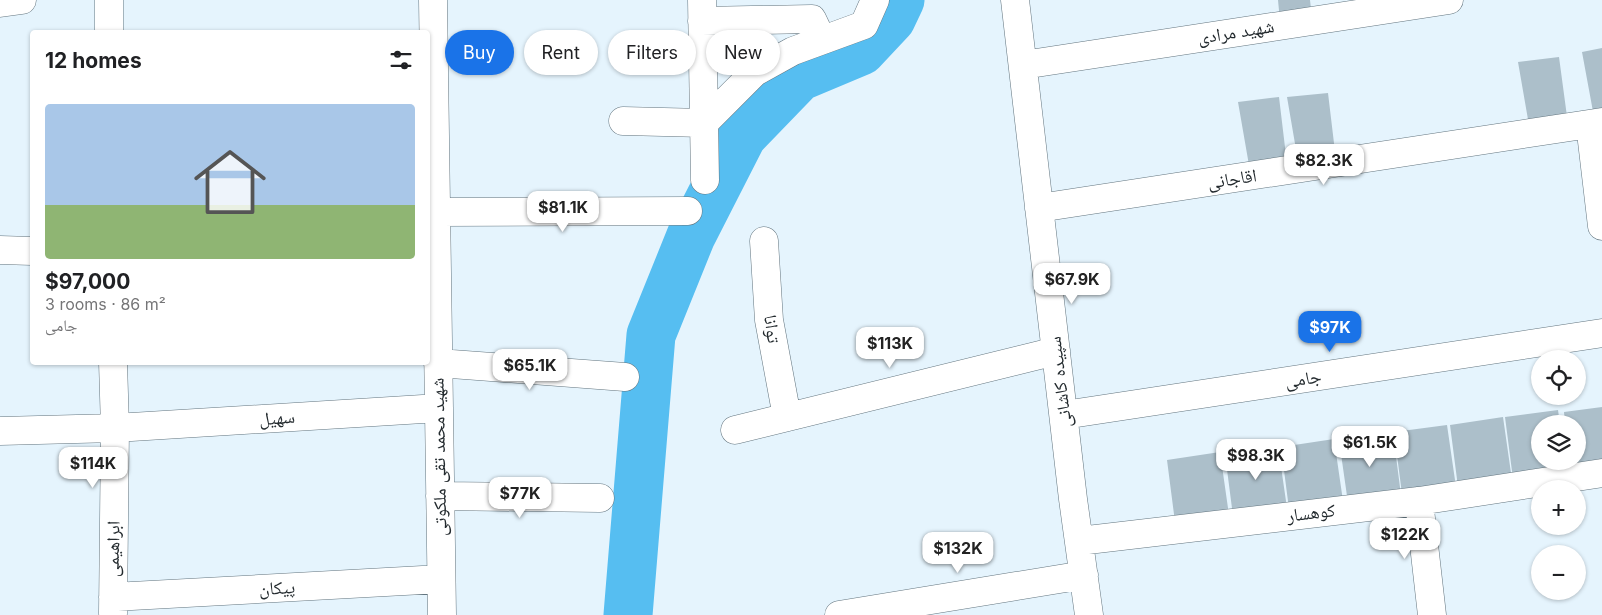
<!DOCTYPE html>
<meta charset="utf-8">
<style>
body{margin:0;font-family:Inter,"Noto Naskh Arabic",sans-serif;background:#f6f6f6;color:#202124;height:100vh;display:flex;flex-direction:column;font-size:19px;white-space:nowrap}
*{box-sizing:border-box;margin:0}
p{font-size:16px;color:#757577}
.icon{flex:none;width:28px;height:28px;fill:none;stroke:currentColor;stroke-width:2;stroke-linecap:round;stroke-linejoin:round}
.map{position:relative;flex:1;overflow:hidden}
.side{position:absolute;left:30px;top:30px;width:400px;height:335px;display:flex;flex-direction:column;background:#fff;border-radius:5px;box-shadow:0 1px 4px #0004}
.side>*{flex:none}
.hud{position:absolute;left:445px;top:30px;width:475px;height:45px;display:flex;gap:10px}
.buttons{position:absolute;left:1531px;top:350px;display:grid;gap:10px}
.buttons a{display:grid;place-items:center;width:55px;height:55px;border-radius:50%;background:#fff;box-shadow:0 1px 4px #0004;font-size:25px}
.price{position:absolute;translate:-50% -42px;padding:0 11px;border-radius:10px;background:#fff;color:#222;font-size:16px;line-height:32px;filter:drop-shadow(0 1px 2px #0008)}
.price::after{content:'';position:absolute;left:50%;top:30px;width:15px;height:11px;margin-left:-8px;background:inherit;clip-path:polygon(0 0,100% 0,50% 100%)}
.price.active{background:#1a73e8;color:#fff}
ul{padding:0;list-style:none}
li{display:grid;align-content:center;gap:10px;height:265px;padding:0 15px}
li span{display:grid;place-items:center;height:155px;border-radius:5px;color:#555}
li>.icon{margin-inline-start:auto}
span .icon{width:90px;height:90px;fill:#fffc;stroke-width:1}
li b{font-size:21px}
h2{display:flex;justify-content:space-between;align-items:center;height:60px;padding:0 15px;font-size:21px}
.tag{padding:0 18px;border-radius:22px;background:#fff;box-shadow:0 1px 4px #0004;font-size:18px;line-height:45px}
.tag.active{background:#1a73e8;color:#fff}
.map>svg:first-child{display:block}
</style>
<div class="map">
<svg width="1602" height="615" viewBox="0 0 1602 615">
<rect width="100%" height="100%" fill="#e5f4fd"/>
<g fill="none" stroke-linecap="round" stroke-linejoin="round">
<path stroke="#56bef1" stroke-width="49" d="M628,615l23,-280 40,-99 51,-100 57,-59 62,-26 30,-32 9,-19"/>
</g>
<path fill="#acbfca" d="M1278,0h32l2,18 -32,3z
M1602,48v68l-8,1 -12,-65z
M1559,57l9,67 -38,7 -12,-69z
M1328,93l8,67 -37,7 -12,-70z
M1279,97l8,67 -37,7 -12,-69z
M1602,407v63l-30,4 -2,-13h8v-37h-13l-1,-12z
M1558,410l2,14h-20v37h25l2,10 -54,8 -8,-62z
M1503,417l9,63 -54,7 -8,-62z
M1447,425l9,62 -54,7 -8,-62z
M1393,433l8,62 -53,8 -9,-63z
M1334,439l9,62 -54,8 -8,-62z
M1278,446l9,62 -54,8 -8,-62z
M1220,452l9,63 -54,7 -8,-62z"/>
<g fill="none" stroke-linecap="round" stroke-linejoin="round">
<defs>
<path id="minor" d="M109,0v32
M433,0l9,615
M702,0l3,180
M1015,0l58,499 16,116
M0,3l22,-3
M702,21l110,-2 10,21
M1023,65l426,-65
M623,121l81,2 51,-51 38,-21 71,-26 11,-25
M1590,124l12,102
M1039,208l563,-86
M437,212l251,-1
M764,241l5,79 18,97
M0,250l32,1
M438,363l187,14
M1064,415l538,-82
M735,430l321,-79
M0,431l115,-3 324,-20
M440,496l160,2
M1419,501l13,114
M1079,541l340,-40 183,-28
M113,597l328,-18
M113,613l2,-185 -2,-66
M839,615l245,-40"/>
</defs>
<use href="#minor" stroke="#63757f" stroke-width="29"/>
<use href="#minor" stroke="#fff" stroke-width="28"/>
</g>
<g text-anchor="middle" stroke-width="4.5" stroke-linejoin="round" paint-order="stroke">
<g font-size="18" fill="#232a2e" stroke="#fff">
<text transform="translate(1236 32) rotate(-9)" y="6">شهید مرادی</text>
<text transform="translate(1232 179) rotate(-9)" y="6">اقاجانی</text>
<text transform="translate(772 329) rotate(82)" y="6">توانا</text>
<text transform="translate(1303 379) rotate(-9)" y="6">جامی</text>
<text transform="translate(1060 382) rotate(-97)" y="6">سپیده کاشانی</text>
<text transform="translate(277 418) rotate(-4)" y="6">سهیل</text>
<text transform="translate(439 457) rotate(-91)" y="6">شهید محمد تقی ملکوتی</text>
<text transform="translate(1311 513) rotate(-7)" y="6">کوهسار</text>
<text transform="translate(113 549) rotate(-89)" y="6">ابراهیمی</text>
<text transform="translate(277 588) rotate(-3)" y="6">پیکان</text>
</g>
</g>
</svg>
<div class="buttons">
<a><svg class="icon" aria-label="locate" viewBox="0 0 24 24"><circle cx="12" cy="12" r="6"/><path d="M12 2v4M12 18v4M2 12h4M18 12h4"/></svg></a>
<a><svg class="icon" aria-label="layers" viewBox="0 0 24 24"><path d="M12 4l9 5-9 5-9-5zM3 14l9 5 9-5"/></svg></a>
<a>+</a>
<a>−</a>
</div>
<b class="price" style="left:1324px;top:186px">$82.3K</b>
<b class="price" style="left:563px;top:233px">$81.1K</b>
<b class="price" style="left:1072px;top:305px">$67.9K</b>
<b class="price active" style="left:1330px;top:353px">$97K</b>
<b class="price" style="left:890px;top:369px">$113K</b>
<b class="price" style="left:530px;top:391px">$65.1K</b>
<b class="price" style="left:1370px;top:468px">$61.5K</b>
<b class="price" style="left:1256px;top:481px">$98.3K</b>
<b class="price" style="left:93px;top:489px">$114K</b>
<b class="price" style="left:520px;top:519px">$77K</b>
<b class="price" style="left:1405px;top:560px">$122K</b>
<b class="price" style="left:958px;top:574px">$132K</b>
<div class="hud">
<a class="tag active">Buy</a>
<a class="tag">Rent</a>
<a class="tag">Filters</a>
<a class="tag">New</a>
</div>
<section class="side">
<h2>12 homes<svg class="icon" aria-label="filters" viewBox="0 0 24 24"><path d="M4 7h16M4 17h16"/><circle cx="9" cy="7" r="2"/><circle cx="15" cy="17" r="2"/></svg></h2>
<ul>
<li><span style="background:linear-gradient(#a9c7e8 65%,#8fb573 0)"><svg class="icon" aria-label="home" viewBox="0 0 24 24"><path d="M3 11l9-7 9 7M6 9v11h12V9"/></svg></span><div><b>$97,000</b><p>3 rooms · 86 m²</p><p>جامی</p></div></li>
</ul>
</section>
</div>
